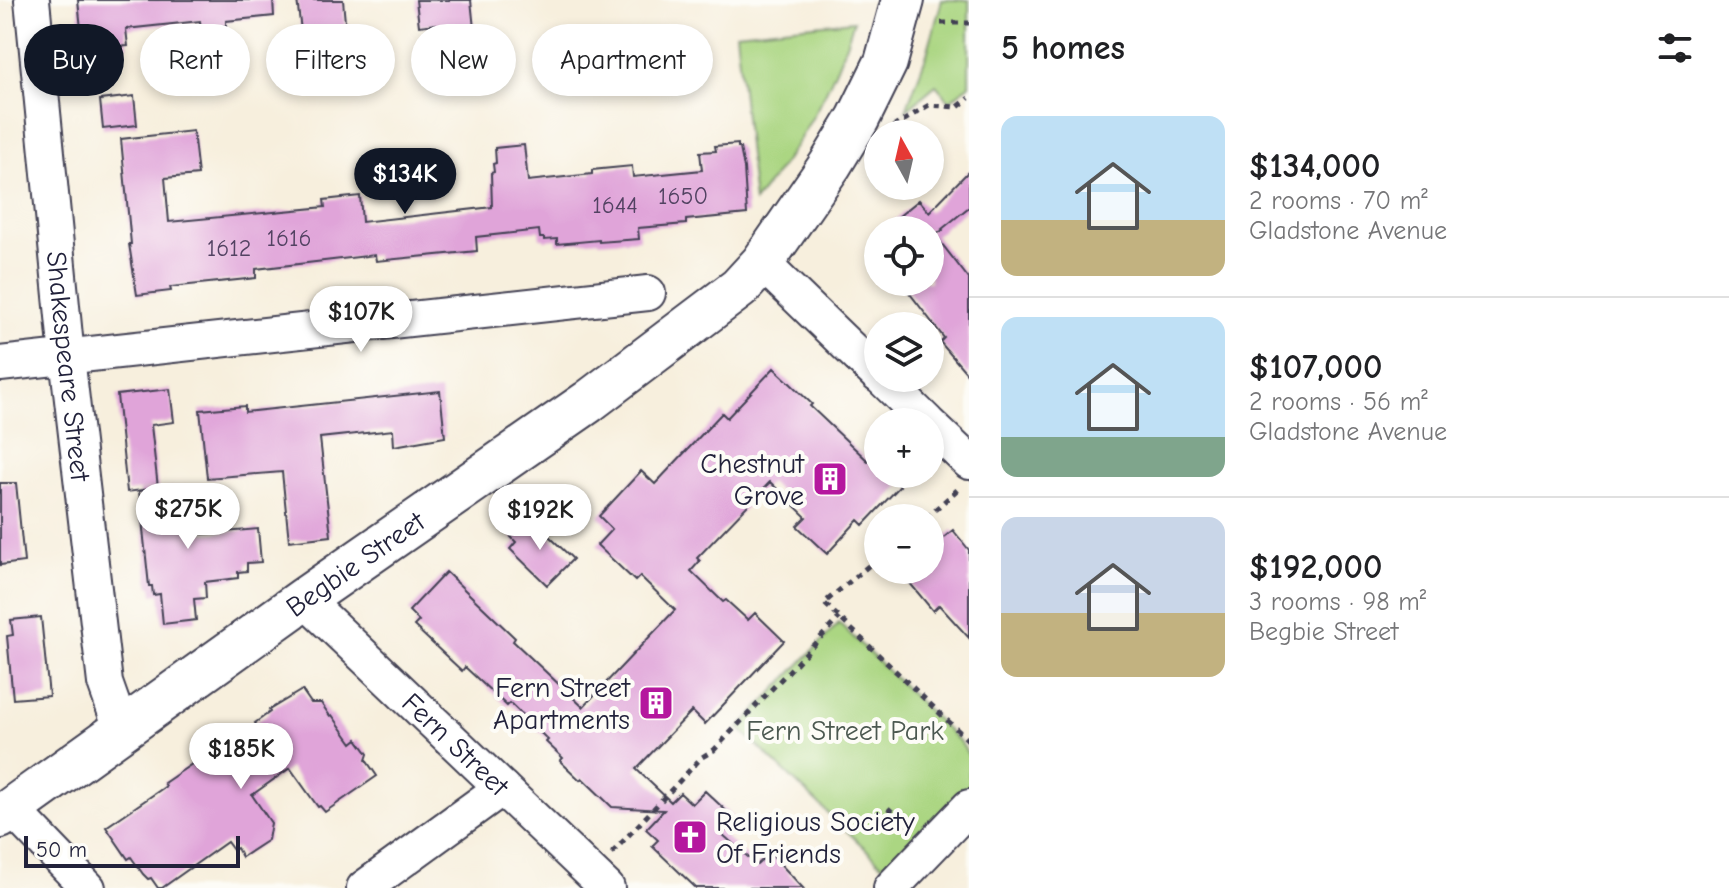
<!DOCTYPE html>
<meta charset="utf-8">
<style>
body{margin:0;font-family:"Comic Neue",sans-serif;background:#f6f6f6;color:#202124;height:100vh;display:flex;flex-direction:column;font-size:30px;white-space:nowrap}
*{box-sizing:border-box;margin:0}
p{font-size:26px;color:#757577}
.icon{flex:none;width:44px;height:44px;fill:none;stroke:currentColor;stroke-width:2;stroke-linecap:round;stroke-linejoin:round}
.map{position:relative;flex:1;overflow:hidden}
.details{display:flex;flex-direction:column;background:#fff;width:760px}
.details>*{flex:none}
.guide{position:absolute;left:24px;top:24px;width:760px;height:72px;display:flex;gap:16px}
.needle{width:52px;rotate:352deg}
.tools{position:absolute;left:864px;top:120px;display:grid;gap:16px}
.tools a{display:grid;place-items:center;width:80px;height:80px;border-radius:50%;background:#fff;box-shadow:0 4px 12px #0003;font-size:40px}
.scale{position:absolute;left:24px;bottom:20px;width:216px;box-sizing:border-box;padding-left:8px;border:4px solid #22223b;border-top:0;font-size:22px;line-height:28px;white-space:nowrap;color:#22223b;-webkit-text-stroke:6px #fdfcf7;paint-order:stroke}
.price{position:absolute;translate:-50% -68px;padding:0 18px;border-radius:28px;background:#fff;color:#222;font-size:26px;line-height:52px;filter:drop-shadow(0 2px 4px #0008)}
.price::after{content:'';position:absolute;left:50%;top:48px;width:24px;height:18px;margin-left:-12px;background:inherit;clip-path:polygon(0 0,100% 0,50% 100%)}
.price.selected{background:#111827;color:#fff}
ul{padding:0;list-style:none}
li{display:flex;align-items:center;gap:24px;height:200px;padding:0 32px}
li+li{border-top:2px solid #e0e0e0}
li span{display:grid;place-items:center;flex:none;width:224px;height:160px;border-radius:16px;color:#555}
li>.icon{margin-inline-start:auto}
span .icon{width:96px;height:96px;fill:#fffc;stroke-width:1}
li b{font-size:34px}
h2{display:flex;justify-content:space-between;align-items:center;height:96px;padding:0 32px;font-size:34px}
.chip{padding:0 28px;border-radius:36px;background:#fff;box-shadow:0 4px 12px #0003;font-size:28px;line-height:72px}
.chip.selected{background:#111827;color:#fff}
main{display:flex;flex:1;min-height:0}
.map>svg:first-child{display:block}
</style>
<main>
<div class="map">
<svg width="969" height="888" viewBox="0 0 969 888">
<rect width="100%" height="100%" fill="#fdfcf7"/>
<filter id="ink" filterUnits="userSpaceOnUse"><feTurbulence type="fractalNoise" baseFrequency=".0125" numOctaves="2"/><feDisplacementMap in="SourceGraphic" scale="16" xChannelSelector="R" yChannelSelector="G"/><feConvolveMatrix kernelMatrix="1 2 1 2 8 2 1 2 1" color-interpolation-filters="sRGB"/></filter>
<filter id="wash" filterUnits="userSpaceOnUse"><feTurbulence type="fractalNoise" baseFrequency=".006" numOctaves="4" result="noise"/><feDisplacementMap in="SourceGraphic" scale="32" xChannelSelector="R" yChannelSelector="G"/><feGaussianBlur stdDeviation="1.8" result="paint"/><feColorMatrix in="noise" values="0 0 0 0 0 0 0 0 0 0 0 0 0 0 0 0 0 1.4 0 .05"/><feComposite in="paint" operator="in"/></filter>
<g filter="url(#wash)">
<rect width="100%" height="100%" fill="#f7efdd"/>
<path fill="#abd682" stroke="#667c5e" stroke-width="2" d="M942,0h27v85l-19,16 -14,-16 -30,25 21,-56z
M854,21c-21,67 -55,127 -100,181l-18,-169z
M839,623l122,120 8,13v30l-3,10 -74,78 -153,-146z"/>
<g id="blocks">
<path fill="#e0a4d9" d="M78,0h195l1,16 -48,5v5l-25,3 -1,-8 -74,8 2,17 -27,2 -2,-21 -18,2z
M297,0h46l3,33 -44,5z
M416,0h55l9,87 -38,4 -6,-67 -17,2z
M134,96l3,29 -34,4 -3,-29z
M193,131l5,44 -33,3 4,44 156,-15 -1,-7 36,-4 2,26 130,-15 -1,-34 3,-1 -1,-8 3,-1 -1,-15 29,-3 4,36 64,-7v-4l40,-4 1,11 69,-7 -2,-18 16,-1 -1,-5 23,-2v4h2l4,20 3,46 -61,6v4l-48,4 1,11 -40,3v-2l-42,4v-5l-13,1v-2h-4l-1,-8 -63,7 1,14 -101,10 -1,-6 -119,14v9l-86,9 1,4 -34,4 -8,-51h2l-10,-105z
M969,171v36l-27,22 1,1 -8,5 34,44v97l-29,-34 4,-4 -43,-56h29v-52h-48l37,-30 10,12z
M774,368l38,36 -2,2 58,55 3,-3 7,7v9h10l12,12 -37,39 -5,-5 -31,34 -30,-28 9,-9 -36,-35 -73,76 3,3 -9,10 32,31 3,-2 22,20 7,-7 29,28 -79,83 -13,-13 -56,58 35,33 9,-9 12,11 13,-13 31,29 -14,14 35,31 13,-12 33,35h-107l-44,-42 6,-6 -12,-11 18,-19 -52,-3 -30,-29 -2,2 -20,-19 3,-3 -17,-16 2,-2 -38,-37 -3,3 -42,-39 -3,4 -48,-45 5,-5 -10,-10 37,-39 69,66 -2,3 70,66 92,-97 -35,-34 -5,5 -38,-36 15,-16 -13,-13 42,-45 14,13 67,-71 5,5z
M170,389l4,33 -23,3 7,63 -31,4 -10,-97z
M440,391l5,46 -51,9 -1,-16 -73,8 11,98 -42,5 -7,-69 -75,6 -7,-68 45,-4v6z
M0,483h16l8,79 -24,3z
M198,485l5,49 55,-5 3,33 -14,1v8l-9,1v6l-33,4 1,16 -12,1 2,21 -33,4 -3,-30 -7,1 -1,-9h-3l-10,-95z
M530,518l43,41 -26,26 -37,-36 6,-7 -5,-5z
M953,530l16,20v88l-30,-33 -6,6 -34,-41h31v-21z
M41,617l8,79 -36,3 -6,-63 6,-1 -2,-15z
M302,690l9,13h10l9,13 2,-1 20,28 5,-4 11,15 -2,6 11,16 -52,36 -5,-6 -2,1 -28,-39 -38,27 19,28 -3,17 -26,17 -5,-9 -4,2 -6,-8 -65,46h-4l-7,-10 -3,1 -5,-5 -12,-17 -3,2 -22,-32 60,-41 -2,-3 47,-32 5,7 43,-29 -4,-6 15,-11 -1,-2z"/>
</g>
</g>
<g filter="url(#ink)">
<use href="#blocks" fill-opacity="0" stroke="#424153" stroke-width="2"/>
<g fill="none" stroke-linecap="round" stroke-linejoin="round">
<defs>
<g id="minor">
<path id="s1" d="M32,0l35,357 38,326 17,48"/>
<path d="M762,263l116,112"/>
<path d="M0,364l648,-71"/>
<path d="M882,378l45,44"/>
<path d="M930,425l39,37"/>
<path id="s2" d="M304,599l303,289"/>
<path d="M11,808l77,80"/>
<path d="M364,888l138,-100"/>
<path d="M891,888l78,-81"/>
</g>
<g id="major">
<path id="s3" d="M0,817l304,-218 284,-197 151,-114 23,-25 68,-98 28,-46 28,-57 17,-62"/>
</g>
</defs>
<use href="#minor" stroke="#424153" stroke-width="38"/>
<use href="#major" stroke="#424153" stroke-width="46"/>
<path stroke="#424153" stroke-width="5" stroke-dasharray="6 6" stroke-linecap="butt" d="M941,23h28
M893,127l36,-22 29,2 11,-9
M926,518l32,-29
M878,558l-54,45 145,138
M888,808l20,18
M612,853l90,-96 12,-7 125,-132"/>
<use href="#minor" stroke="#fff" stroke-width="34"/>
<use href="#major" stroke="#fff" stroke-width="42"/>
</g>
</g>
<defs>
<symbol id="building-square" viewBox="-11 -11 22 22"><rect x="-9" y="-9" width="18" height="18" rx="4" fill="#b5179e" stroke="#fdfcf7"/><path d="M-4-6H4V6H1V3H-1V6H-4ZM-2.5-4.3h1.7v1.8h-1.7ZM.8-4.3h1.7v1.8H.8ZM-2.5-1h1.7V.8h-1.7ZM.8-1h1.7V.8H.8Z" fill="#fff"/></symbol>
<symbol id="church-square" viewBox="-11 -11 22 22"><rect x="-9" y="-9" width="18" height="18" rx="4" fill="#b5179e" stroke="#fdfcf7"/><path d="M-1.2-6h2.4v3.5h3.3v2.4h-3.3V6h-2.4V-.1h-3.3v-2.4h3.3Z" fill="#fff"/></symbol>
</defs>
<g fill-rule="evenodd">
<use href="#building-square" x="810" y="459" width="40" height="40"/>
<use href="#building-square" x="636" y="683" width="40" height="40"/>
<use href="#church-square" x="670" y="817" width="40" height="40"/>
</g>
<g text-anchor="middle" stroke-width="8" stroke-linejoin="round" paint-order="stroke">
<g font-size="24" fill="#524262">
<text x="683" y="204">1650</text>
<text x="615" y="213">1644</text>
<text x="289" y="246">1616</text>
<text x="229" y="256">1612</text>
</g>
<g font-size="28" fill="#22223b" stroke="#fdfcf7">
<text dy="10" stroke="none"><textPath href="#s1" startOffset="368">Shakespeare Street</textPath></text>
<text dy="10" stroke="none"><textPath href="#s3" startOffset="436">Begbie Street</textPath></text>
<text dy="10" stroke="none"><textPath href="#s2" startOffset="210">Fern Street</textPath></text>
</g>
<g font-size="28" fill="#22223b" stroke="#fdfcf7" text-anchor="end">
<text x="804" y="473">Chestnut<tspan x="804" dy="32">Grove</tspan></text>
<text x="630" y="697">Fern Street<tspan x="630" dy="32">Apartments</tspan></text>
<text x="716" y="831" text-anchor="start">Religious Society<tspan x="716" dy="32">Of Friends</tspan></text>
</g>
<g font-size="28" fill="#4b5850" stroke="#fdfcf7">
<text x="845" y="740">Fern Street Park</text>
</g>
</g>
</svg>
<div class="tools">
<a><svg class="needle" viewBox="-14 -14 28 28"><path d="M0-13l5 13h-10z" fill="#e53935"/><path d="M0 13l5-13h-10z" fill="#757577"/></svg></a>
<a><svg class="icon" aria-label="locate" viewBox="0 0 24 24"><circle cx="12" cy="12" r="6"/><path d="M12 2v4M12 18v4M2 12h4M18 12h4"/></svg></a>
<a><svg class="icon" aria-label="layers" viewBox="0 0 24 24"><path d="M12 4l9 5-9 5-9-5zM3 14l9 5 9-5"/></svg></a>
<a>+</a>
<a>−</a>
</div>
<div class="scale">50 m</div>
<b class="price selected" style="left:405px;top:216px">$134K</b>
<b class="price" style="left:361px;top:354px">$107K</b>
<b class="price" style="left:188px;top:551px">$275K</b>
<b class="price" style="left:540px;top:552px">$192K</b>
<b class="price" style="left:241px;top:791px">$185K</b>
<div class="guide">
<a class="chip selected">Buy</a>
<a class="chip">Rent</a>
<a class="chip">Filters</a>
<a class="chip">New</a>
<a class="chip">Apartment</a>
</div>
</div>
<section class="details">
<h2>5 homes<svg class="icon" aria-label="filters" viewBox="0 0 24 24"><path d="M4 7h16M4 17h16"/><circle cx="9" cy="7" r="2"/><circle cx="15" cy="17" r="2"/></svg></h2>
<ul>
<li><span style="background:linear-gradient(#bfe0f5 65%,#c2b280 0)"><svg class="icon" aria-label="home" viewBox="0 0 24 24"><path d="M3 11l9-7 9 7M6 9v11h12V9"/></svg></span><div><b>$134,000</b><p>2 rooms · 70 m²</p><p>Gladstone Avenue</p></div></li>
<li><span style="background:linear-gradient(#bfe0f5 75%,#7fa58c 0)"><svg class="icon" aria-label="home" viewBox="0 0 24 24"><path d="M3 11l9-7 9 7M6 9v11h12V9"/></svg></span><div><b>$107,000</b><p>2 rooms · 56 m²</p><p>Gladstone Avenue</p></div></li>
<li><span style="background:linear-gradient(#c9d6e8 60%,#c2b280 0)"><svg class="icon" aria-label="home" viewBox="0 0 24 24"><path d="M3 11l9-7 9 7M6 9v11h12V9"/></svg></span><div><b>$192,000</b><p>3 rooms · 98 m²</p><p>Begbie Street</p></div></li>
</ul>
</section>
</main>
